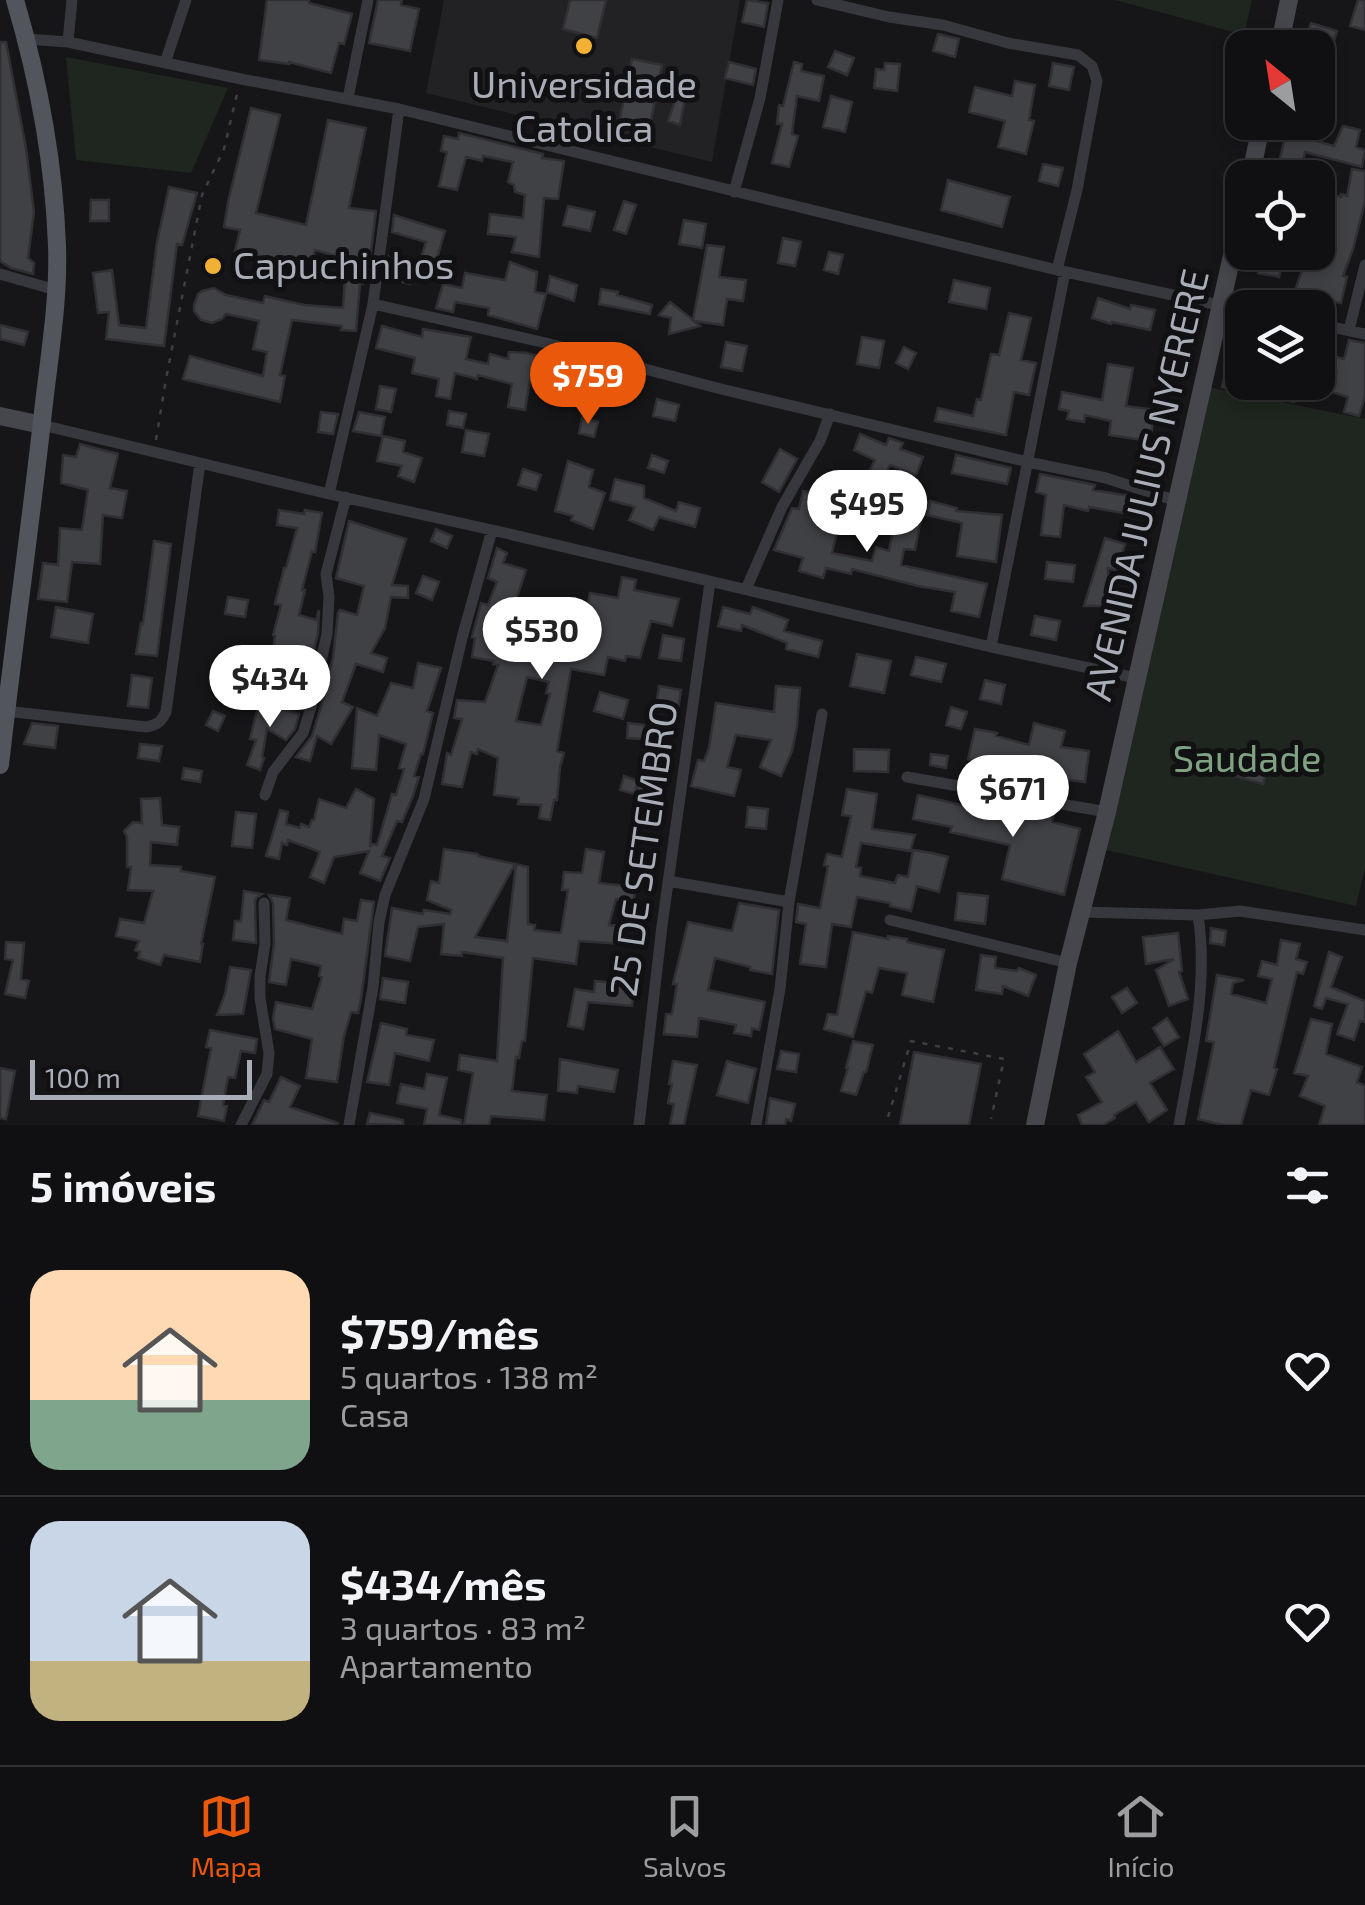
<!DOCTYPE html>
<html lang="pt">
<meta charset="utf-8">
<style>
body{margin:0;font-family:"Exo 2",sans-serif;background:#19191b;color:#f1f3f6;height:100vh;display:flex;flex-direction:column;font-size:38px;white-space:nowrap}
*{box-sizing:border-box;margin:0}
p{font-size:32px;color:#9c9d9f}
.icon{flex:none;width:55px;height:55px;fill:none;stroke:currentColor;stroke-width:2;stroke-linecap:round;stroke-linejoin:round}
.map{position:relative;height:1125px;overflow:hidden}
.side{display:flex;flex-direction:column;background:#101012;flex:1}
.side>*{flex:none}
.needle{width:65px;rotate:330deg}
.controls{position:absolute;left:1225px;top:30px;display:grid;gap:20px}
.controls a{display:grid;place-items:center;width:110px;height:110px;border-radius:20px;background:#101012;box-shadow:0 5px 15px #0003,0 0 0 2px #303032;font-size:50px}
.scale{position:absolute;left:30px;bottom:25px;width:222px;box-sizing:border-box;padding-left:10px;border:5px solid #a8adb8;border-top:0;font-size:28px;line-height:35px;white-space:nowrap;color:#a8adb8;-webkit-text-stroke:8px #111113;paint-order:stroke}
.price{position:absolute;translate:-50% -85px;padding:0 22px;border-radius:35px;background:#fff;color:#222;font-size:32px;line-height:65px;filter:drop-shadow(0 2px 5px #0008)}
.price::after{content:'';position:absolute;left:50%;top:60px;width:30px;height:22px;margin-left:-15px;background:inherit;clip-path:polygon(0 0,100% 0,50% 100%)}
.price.selected{background:#ea580c;color:#fff}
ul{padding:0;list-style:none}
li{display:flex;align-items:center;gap:30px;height:250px;padding:0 30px}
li+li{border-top:2px solid #303032}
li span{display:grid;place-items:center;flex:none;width:280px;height:200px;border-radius:30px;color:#555}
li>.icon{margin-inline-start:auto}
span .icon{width:120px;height:120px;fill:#fffc;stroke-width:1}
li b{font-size:42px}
h2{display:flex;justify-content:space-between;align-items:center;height:120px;padding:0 30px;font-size:42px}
.tabs{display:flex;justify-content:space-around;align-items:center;height:140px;border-top:2px solid #303032;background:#101012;font-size:28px;color:#9c9d9f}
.tabs a{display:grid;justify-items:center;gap:5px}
.tabs .selected{color:#ea580c}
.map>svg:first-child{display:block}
</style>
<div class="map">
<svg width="1365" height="1125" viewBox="0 0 1365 1125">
<rect width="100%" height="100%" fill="#161618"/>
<path fill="#222225" d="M444,0h296l-28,162 -286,-69z"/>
<path fill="#1e261f" d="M1115,0h137l-8,35z
M66,57l162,31 -37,85 -115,-13z
M1207,387l158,32v449l-9,38 -250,-56z"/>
<path fill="#404145" stroke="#303034" stroke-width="2.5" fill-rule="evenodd" d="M267,0h42v3l43,11 -8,30 -5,-1 -8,30 -42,-11v2l-30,-4z
M378,0h24l-1,5 18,4 -9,42 -41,-8z
M570,0h36l-9,38 -34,-9z
M747,0l21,3 -4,24 -22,-5z
M1358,0h7v30l-15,-4z
M1311,23l26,8 -16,48h-3v-31l-14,-4z
M938,34l21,5 -4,18 -22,-6z
M0,42h6l20,106 8,64 -6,46 6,5 -1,11 -22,-6 -11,-7z
M835,51l19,7 -7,17 -19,-8z
M632,59l30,6 -12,60 -10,-2 -1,9 -21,-4z
M729,62l27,7 -3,16 -28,-7z
M794,62l8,2 -1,7 23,5 -5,25 -22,-5 -5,38 6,2 -9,31 -17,-4 10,-39h-5l2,-19 4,1z
M885,63l15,1 -3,27 -23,-3 2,-19 8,1z
M1053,63l21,4 -5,23 -20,-4z
M682,81l6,2 -8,42 -12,-4z
M1015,81l20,4 -6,35 5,1 -8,33 -28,-7 7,-26 -36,-9 6,-25 37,9z
M831,96l21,6 -7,30 -22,-5z
M251,108l29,7 -24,98 50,12 22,-105 38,8 -17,80 27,3 -8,63 -4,-1 -1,11 -3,-1 -4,48 -15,-1 1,-4 -50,-6 -12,55 5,1 -5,26 -97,-23 7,-23 73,20 4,-24 -14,-3 6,-28 -33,-7 -4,5 -10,4 -11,-3 -7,-9v-6l4,-11 4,-3 12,-3 12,7 37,8 2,-7 39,9 39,3 3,-49 -31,-9 -6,23 -75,-17 6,-26 -16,-3 4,-25z
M1288,125l23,7 -2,7 25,7 9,-20 17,4 -4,17 9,3 -3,17 -57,-15 -6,26 -23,-3z
M459,133l84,21 -1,4 22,3 -6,38 -14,-1 -5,59 -27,-5 4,-15 -28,-3 2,-20 33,4 2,-23 -10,-3 -1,-7 -6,-3 5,-20 -30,-6 -1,5 -16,-4 -9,33 -18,-4 8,-34 -6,-1 3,-15 14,3z
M1043,164l20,4 -5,18 -19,-5z
M1352,169l13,2v30l-12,48 -10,27 4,1 -6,26 -35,-7 -2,5 -11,-4 15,-45h10v-61l23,6v-3l6,2z
M948,180l62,17 -8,30 -61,-17z
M169,187l28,6 -15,52 -5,-1 -13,102 -58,-7 3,-27 -11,1 -5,-40 19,-3 7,55 27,3 11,-86z
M91,200h18v21h-19z
M624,201l12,4 -10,29 -12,-4z
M568,206l27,6 -5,19 -27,-6z
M394,215l51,16 -9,31 -15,-4 5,-16 -34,-10z
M684,220l22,4 -4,24 -23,-4z
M783,238l18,4 -6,24 -17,-3z
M707,245l17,2 -5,30 27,3 -3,21 -16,-2 -4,26 -29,-4 6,5 -31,8 2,-16 -12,-3 11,-13 23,18z
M829,252l14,3 -5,19 -14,-4z
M1262,255l21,5 -4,17 -21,-4z
M389,256l26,6 -5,22 -24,-6z
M510,262l27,10 -2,20 11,2 -9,35 -49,-14 1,-7 -34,-6 -2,10 -17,-4 7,-24 19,4 3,-15 40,7z
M550,276l27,9 -3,16 -27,-9z
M954,280l36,8 -4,21 -37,-7z
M601,289l17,3 -1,3 35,10 -2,9 -51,-10z
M1098,298l32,11 1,-4 24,5 -5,20 -38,-8 -1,2 -19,-6z
M1009,313l22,5 -10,42 15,3 -7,32 -15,-3 -8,43 -71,-14 3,-13 35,8 4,-17 4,1 10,-46 8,1z
M0,325l28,7 -4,13 -24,-6z
M382,326l40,11 1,-8 48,8 -5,22 22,5 2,-10 18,5 1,-7 18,1 53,15 1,-6 52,14 -3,11 -33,-10 -1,4 -3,-1 -9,23 -23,-8 2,-5 -33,-9 -5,29 -17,-3 4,-23 -34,-9 -1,4 -22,-6 -5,26 -14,-3 3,-17 -27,-6 3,-15 -39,-10z
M862,337l22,4 -5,27 -22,-4z
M1349,340l16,3v53l-6,20 -15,-4 4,-15 -16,-5 5,-21 -12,-3 3,-13 16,4z
M726,342l21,4 -5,25 -21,-4z
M904,347l12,6 -8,16 -12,-6z
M1228,360l14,3 -6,27 -14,-3z
M1108,364l25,4 -7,38 29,4 -5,31 -41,-6 2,-14 -26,-6 -1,7 -17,-3 2,-8 -10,-2 3,-17 40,8z
M1280,382h18l-4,20 -18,-4z
M380,386l16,3 -5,23 -15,-3z
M657,399l22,6 -4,16 -22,-5z
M449,411l17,3 -3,14 -16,-3z
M321,412l17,2 -5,20 -15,-2z
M359,412l26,5 -4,19 -28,-5z
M582,418l16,4 -4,15 -15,-4z
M466,430l23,4 -5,22 -22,-4z
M860,434l26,11 3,-7 14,5 -3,6 23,8 -7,18 -26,-10 -7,14 -14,-7 6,-12 -21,-10z
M383,436l22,5 -2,11 19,6 -8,24 -16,-6 4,-10 -25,-5z
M80,444l38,10 -8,34 17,3 -5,27 -19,-3 -3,49 -28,-2 -5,40 -29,-3 5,-36 15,2 2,-37 22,2 6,-40 -27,-7 2,-28 13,2z
M780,449l17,10 -18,33 -17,-10z
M652,455l16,6 -4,12 -16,-5z
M956,455l55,13 -4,16 -55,-11z
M568,461l25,9 -4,17 16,6 -12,36 -22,-9 2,-4 -18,-5z
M523,469l18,6 -5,15 -18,-5z
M846,473l14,7 -7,17 -15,-6z
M1040,474l55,11 -2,5 37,6 -1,4 15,4 -4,12 -51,-9 -1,4 -24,-6 -4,32 -19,-2 5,-40 -10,-3z
M615,479l29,7v12l32,13 3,-9 21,6 -5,19 -36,-10 -6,13 -24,-10 6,-13 -25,-7z
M803,491l22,4 -4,19 19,5 -8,34 40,8 4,-14 13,4 4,-21h7l3,-10 17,4 -5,26 -11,-1 -3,16 86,19 -8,33 -28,-6 4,-19 -37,-6 -66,-17 -1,5 -25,-6 -3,10 -24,-7 4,-13 -29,-8 18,-42 7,1z
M930,501l27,7 -1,3 46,4 -6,47 -39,-6 5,-33 -35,-8z
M279,510l25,4 1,-4 17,3 -7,39 -3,-1 -10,39h3l-6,25 17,5 3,-10 -1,23 -5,20 -18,-4 -5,38 -19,-2 2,-15h-3l5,-34 -2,-1 8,-30 -6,-1 9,-36h2l11,-40 -20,-3z
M349,521l57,18 -14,46 16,1v12l-17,-1 -6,31 -14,25 16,5 -4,14 -27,-8 -14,38 11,5 -22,37 -14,-8 -7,25 -14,-4 16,-21 17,-56 -2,-1 6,-21 5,-45 2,-3 17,5 7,-29 -28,-8z
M436,529l16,7 -5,12 -16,-7z
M1105,538l20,6 -8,27 -9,-3 1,38h-25z
M154,541l17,3 -14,112 -21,-2 5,-31 2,1z
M497,548l10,5 -4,10 23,7 -11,33 6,3 -18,42 11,3 -1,2 38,7 7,-27 4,-30 25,4 3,-14 28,5 4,-21 14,3 -2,10 45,9 -7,27 -21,-5 -11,37 -14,-2 -1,5 -17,-4 -4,18 -33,-6 -14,82 7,2 -4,14 -3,33h-3l-4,20 -11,-2 2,-13 -23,-1 1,-6 -25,-3 4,-37 -20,-9 -1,5 -6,-2 -9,35 -20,-3 5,-31 4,2 11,-36 -8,-1 3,-18 28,2 13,-37 -5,-1 1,-3 -22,-4 3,-19 -3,-1 9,-34 7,2 9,-23 -9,-4zM527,677l22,5 -3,11 4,1 -9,31 -25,-4z
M1047,562l28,3 -2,17 -28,-3z
M423,576l16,6 -7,18 -16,-7z
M228,597l20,3 -3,17 -20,-3z
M56,607l37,7 -5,29 -37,-6z
M723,607l27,7 3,-7 35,13 -4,11 38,10 -4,16 -32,-8 1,-6 -45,-18 -1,6 -23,-5z
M1035,616l25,5 -4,19 -25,-5z
M663,635l21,4 -3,22 -22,-3z
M857,654l34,7 -7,32 -34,-7z
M916,657l30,7 -5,18 -30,-7z
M418,663l23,5 -14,43 6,2 -10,41h-2l-7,22 5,1 -6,19 -11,26 -5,-1 -15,35 8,2 -10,23 -20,-8 9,-22 -35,6 -10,26 -14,-6 10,-25 -32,-12 -1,5 -5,-2 -3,16 -13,-3 14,-46 8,2 -2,12 14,4 1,-4 8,3 3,-7h2l5,-21 27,9 10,-19 18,10 -4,48 2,-3 5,1 15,-51 4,1 8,-26 -5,-1 7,-24 -27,-9 -3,35 -24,-2 5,-60 20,8 14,-33 22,5z
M132,675l20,3 -4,30 -20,-2z
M985,680l20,5 -4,19 -21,-5z
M659,686l22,4 -3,20 -22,-4z
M776,686l24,2 -3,38 -5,25 -11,25 -21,-9 11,-27 -35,-5 -9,32 14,3 -7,26 -43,-10 7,-26 6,1 5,-13 7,-45 58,9z
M600,692l28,8 -5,19 -29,-8z
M259,703l40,11 -4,15 -9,11 -19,-11 -5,28 2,1 -4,12 -13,-5 9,-25 -6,-1z
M951,707l16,5 -6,17 -15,-4z
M213,711l12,5 -7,15 -12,-6z
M32,723l26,3 -3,22 -31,-4z
M628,723l16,2 -1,14 -16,-1z
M1034,723l31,8 -4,16 28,4 -4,31 -29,-4 -1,2 -25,-6 1,-4 -40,-10 -1,4 -22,-5 7,-30 22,4 -1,3 33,9z
M140,744l22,2 -3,15 -21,-3z
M854,749l35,1 -1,22 -34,-1z
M931,754l17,2 -2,12 -16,-3z
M1226,756l42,11 -5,17 -42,-12z
M644,764l24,6 -7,27 -24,-6z
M184,768l18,3 -2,11 -18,-3z
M624,776l14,5 -4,13 -14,-4z
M847,789l30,5 -5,35 43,6 -5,16 -49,-8 -5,24 5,1 -1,8 35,7 3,-8 10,2 5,-27 19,3 16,4 -9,35 -22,-6 -6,25 -21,-5v-3l-33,-6 -6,30 -19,-3 -6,43 -26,-3 6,-40 -10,-2 2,-18 22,4 8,-42 -4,-1 3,-11 15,3 9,-41 -9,-1z
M918,795l99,23 3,-12 34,6 -2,10 28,7 -16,66 -62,-16 8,-34 -60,-13 2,-5 -39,-8z
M160,798l2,27 17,2 -2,18 -26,-3 -1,23 31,2v4l34,6 -14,67h2l-3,18 -36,-7 -4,10 -22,-7 2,-6 -5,-2 4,-9 -23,-5 4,-17 24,4 9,-32 -25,-1 3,-23h-4v-30l-3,-6 9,-9 9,1 -1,-24z
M748,807l20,2 -2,20 -20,-2z
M236,812l20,2 -4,34 -20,-2z
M444,849l34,5v2l37,8 -40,73 32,4 9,-77 12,3v57l7,1 -1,5 27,3 7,-43h-6l2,-18 18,1 4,-24 18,3 -5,31 36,4 -1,13 -18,-1 -7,26 16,1 -2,18 -44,-3 -3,23 -43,-6 -8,83h-3l-3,17 -3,-1 -4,34 35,4 -3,25 -53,-4 -2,9h-25l9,-52 -15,-3 2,-15 37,6 6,-103 -41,-6v4l-21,-2 3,-30 -26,3 -8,34 -25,-5 7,-48 31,6 1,-4 26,4 1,-4 -24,-10 4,-19 8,2z
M244,891l18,3 -6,4 -1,4 1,41 -23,-3 2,-19h6z
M958,893l30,3 -3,28 -30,-4z
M269,895l21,3 -4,22 56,14 2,-15 13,2 4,-21 13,2 -13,97 -3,14 -7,-1 -7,24 -7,46 -31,-4 6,-39 -37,-10 -2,-11 3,-16 36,7 10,-32 -3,-1 2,-10 -30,-7 -5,26 -17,-3 5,-38 -1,-41z
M739,903l40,7 -7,64 -22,-4v-3l-35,-9 -7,32 57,12 -6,28 -7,-2 -1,8 -17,-3 2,-8 -37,-7 -2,19 -33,-3 2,-20h6l5,-30h-4l15,-62 44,9z
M1211,928l15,3 -2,14 -14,-2z
M853,932l35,7v-3l19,3v3l37,8 -11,52 -31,-7 5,-22 -28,-5 -7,25 -6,-2 -13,46 -29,-8 4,-15 9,1z
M1178,933l4,38 -3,1 9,27 -19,7 -13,-36 18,-11 -28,5 -3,-27z
M1281,940l19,4 -4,15 11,3 -4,12 -6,-2 -23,96 3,1 -8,26 -18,-5 -10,35h-19l-24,-6 16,-77 -8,-1 11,-66 27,5 -11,3 -2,11 35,9 6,-24 -14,-3 4,-15 15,4z
M6,942l18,1 -3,36 8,2 -4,17 -20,-4 8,-34 -8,-1z
M1329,952l13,5 -11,30 34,14v21l-5,-1 -6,19 -17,-6 11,-30 -22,-6 -4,11 -8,-3z
M981,955l15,2 -1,11 22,3 2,-3 17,7 -8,21 -25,-10 -1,8 -26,-4z
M230,967l21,3 -8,44 -26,1 8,-21z
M383,978l25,4 -3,21 -25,-4z
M595,981l40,4 -3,21 -44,-4 -5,27 -15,-3 7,-37 19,3z
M1127,988l10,15 -15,10 -10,-16z
M1167,1018l12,19 -15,9 -11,-18z
M1311,1019l21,5 -6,30 36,13 -5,15 8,4v39h-46l6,-19 -25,-10 8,-20 -14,-3z
M381,1023l26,6 -1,6 28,5 -5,21 -34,-8 -6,32 -22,-3z
M210,1030l47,9 -2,14 -14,-2 -6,27 -7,-1 -5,28 4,1 -3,15 -26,-5 13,-68 -5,-1z
M1118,1031l18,31 24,-15 14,22 -24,14 17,27 -18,12 -13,-20 -22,13 1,3 -12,7h-21l-4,-10 24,-13 -16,-25 9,-5 -11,-18z
M853,1041l20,4 -7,27h-2l-8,23 -15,-4 7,-23h-2z
M781,1051l18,3 -3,18 -19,-3z
M914,1052l67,12 -12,61h-69z
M560,1059l58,11 -4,22 -36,-6 -1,7 -19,-2z
M673,1061l24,4 -13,60h-14l4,-21 -6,-1 4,-19h-3z
M727,1061l29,8 -8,34 -31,-8z
M0,1068l15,3 -9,48 -6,-1z
M427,1074l20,4 -8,37 22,5v5h-37l3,-16 -30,-6 4,-19 23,5z
M281,1077l19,9 -10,21 48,16 -1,2h-85l12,-25 5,2z
M770,1098l25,6 -4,17 -5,-2 -1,6h-19z
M370,1113l33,7v5l-36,-1z"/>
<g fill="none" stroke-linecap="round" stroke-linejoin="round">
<path stroke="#3d3f44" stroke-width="2.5" stroke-dasharray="5 8" stroke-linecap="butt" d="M156,440l10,-61 36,-184 22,-46 13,-55
M888,1117l23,-76 93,18 -13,60"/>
<path stroke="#37383d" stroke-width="11" d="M817,0l72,17 54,8 65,18 70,12 14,11 5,15 -20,109 -20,80
M27,39l41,3 173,37 158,30 658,161 185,40
M68,42l4,-42
M165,63l21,-63
M348,98l20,-98
M734,192l26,-94 18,-98
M0,274l56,16
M373,304l173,39 175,46 307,73 78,16 71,23
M1318,324l47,10
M1349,330l16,-65
M42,425l287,69 163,36 499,117 145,31
M329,494l44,-190 26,-195
M746,589l36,-82 38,-66 10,-27
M991,647l74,-375
M6,711l140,16c11,-2 15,-5 20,-15l34,-249
M907,777l200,35
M265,795l8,-23 30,-39 8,-26 16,-73 2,-37 -3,-23 20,-77
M668,881l121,21
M1080,912l118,3 42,-4 125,19
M890,920l178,43
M241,1125l26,-51 2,-21 -9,-55v-22l5,-32 -1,-41
M349,1125l24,-138 6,-65 6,-27 39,-96 38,-161 30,-108
M639,1125l23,-199 48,-344
M756,1125l24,-136 9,-87 33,-188
M1179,1125c12,-69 30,-139 19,-210"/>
<path stroke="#45474d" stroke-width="18" d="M1279,48l10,-48
M1250,178l12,-56
M0,416l42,9
M1035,1125l33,-162 39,-151 135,-601"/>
<path stroke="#53555c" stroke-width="18" d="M0,765c13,-118 30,-235 43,-353 6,-55 16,-111 14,-166 -3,-84 -18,-165 -42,-246"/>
</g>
<g fill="#f2b134" stroke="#111113" stroke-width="4">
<circle cx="584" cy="46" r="10"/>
<circle cx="213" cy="266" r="10"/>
</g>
<g text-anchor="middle" stroke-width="10" stroke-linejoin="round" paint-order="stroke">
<g font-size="38" fill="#a8adb8" stroke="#111113">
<text x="584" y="98">Universidade<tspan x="584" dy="44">Catolica</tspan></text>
<text x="233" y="279" text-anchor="start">Capuchinhos</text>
</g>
<g font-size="38" fill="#a8adb8" stroke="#111113">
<text transform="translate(1147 485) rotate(-77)" y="13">AVENIDA JULIUS NYERERE</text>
<text transform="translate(644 849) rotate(-82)" y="13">25 DE SETEMBRO</text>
</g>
<g font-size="38" fill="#7fa381" stroke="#111113">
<text x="1247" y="772">Saudade</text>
</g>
</g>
</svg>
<div class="controls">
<a><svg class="needle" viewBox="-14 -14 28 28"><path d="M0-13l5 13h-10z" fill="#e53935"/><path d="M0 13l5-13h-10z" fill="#9c9d9f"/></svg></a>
<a><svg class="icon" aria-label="locate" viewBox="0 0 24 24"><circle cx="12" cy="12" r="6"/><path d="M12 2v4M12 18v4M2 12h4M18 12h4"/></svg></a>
<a><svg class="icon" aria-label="layers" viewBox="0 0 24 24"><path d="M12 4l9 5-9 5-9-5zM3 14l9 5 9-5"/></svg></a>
</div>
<div class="scale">100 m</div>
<b class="price selected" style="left:588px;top:427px">$759</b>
<b class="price" style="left:867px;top:555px">$495</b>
<b class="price" style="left:542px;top:682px">$530</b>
<b class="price" style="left:270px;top:730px">$434</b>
<b class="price" style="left:1013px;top:840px">$671</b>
</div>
<section class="side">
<h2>5 imóveis<svg class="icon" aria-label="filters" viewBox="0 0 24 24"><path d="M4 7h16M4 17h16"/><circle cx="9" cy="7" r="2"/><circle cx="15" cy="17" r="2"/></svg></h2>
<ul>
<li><span style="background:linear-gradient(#ffd9b3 65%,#7fa58c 0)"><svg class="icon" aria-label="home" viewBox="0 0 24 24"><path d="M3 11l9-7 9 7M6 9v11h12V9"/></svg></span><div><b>$759/mês</b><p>5 quartos · 138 m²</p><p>Casa</p></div><svg class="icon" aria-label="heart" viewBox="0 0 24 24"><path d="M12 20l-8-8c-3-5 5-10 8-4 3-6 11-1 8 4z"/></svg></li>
<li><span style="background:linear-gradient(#c9d6e8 70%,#c2b280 0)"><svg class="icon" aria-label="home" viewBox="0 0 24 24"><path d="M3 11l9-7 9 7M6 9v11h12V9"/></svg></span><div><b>$434/mês</b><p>3 quartos · 83 m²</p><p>Apartamento</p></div><svg class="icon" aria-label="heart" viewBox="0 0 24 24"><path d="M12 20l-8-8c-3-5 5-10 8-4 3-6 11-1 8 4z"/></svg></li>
</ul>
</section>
<nav class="tabs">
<a class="selected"><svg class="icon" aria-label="map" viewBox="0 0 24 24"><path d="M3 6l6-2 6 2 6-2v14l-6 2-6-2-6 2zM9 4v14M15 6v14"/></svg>Mapa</a>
<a><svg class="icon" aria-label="saved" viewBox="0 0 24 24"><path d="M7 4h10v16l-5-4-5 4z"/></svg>Salvos</a>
<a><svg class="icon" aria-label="home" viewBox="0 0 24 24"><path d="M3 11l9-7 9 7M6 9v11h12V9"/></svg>Início</a>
</nav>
